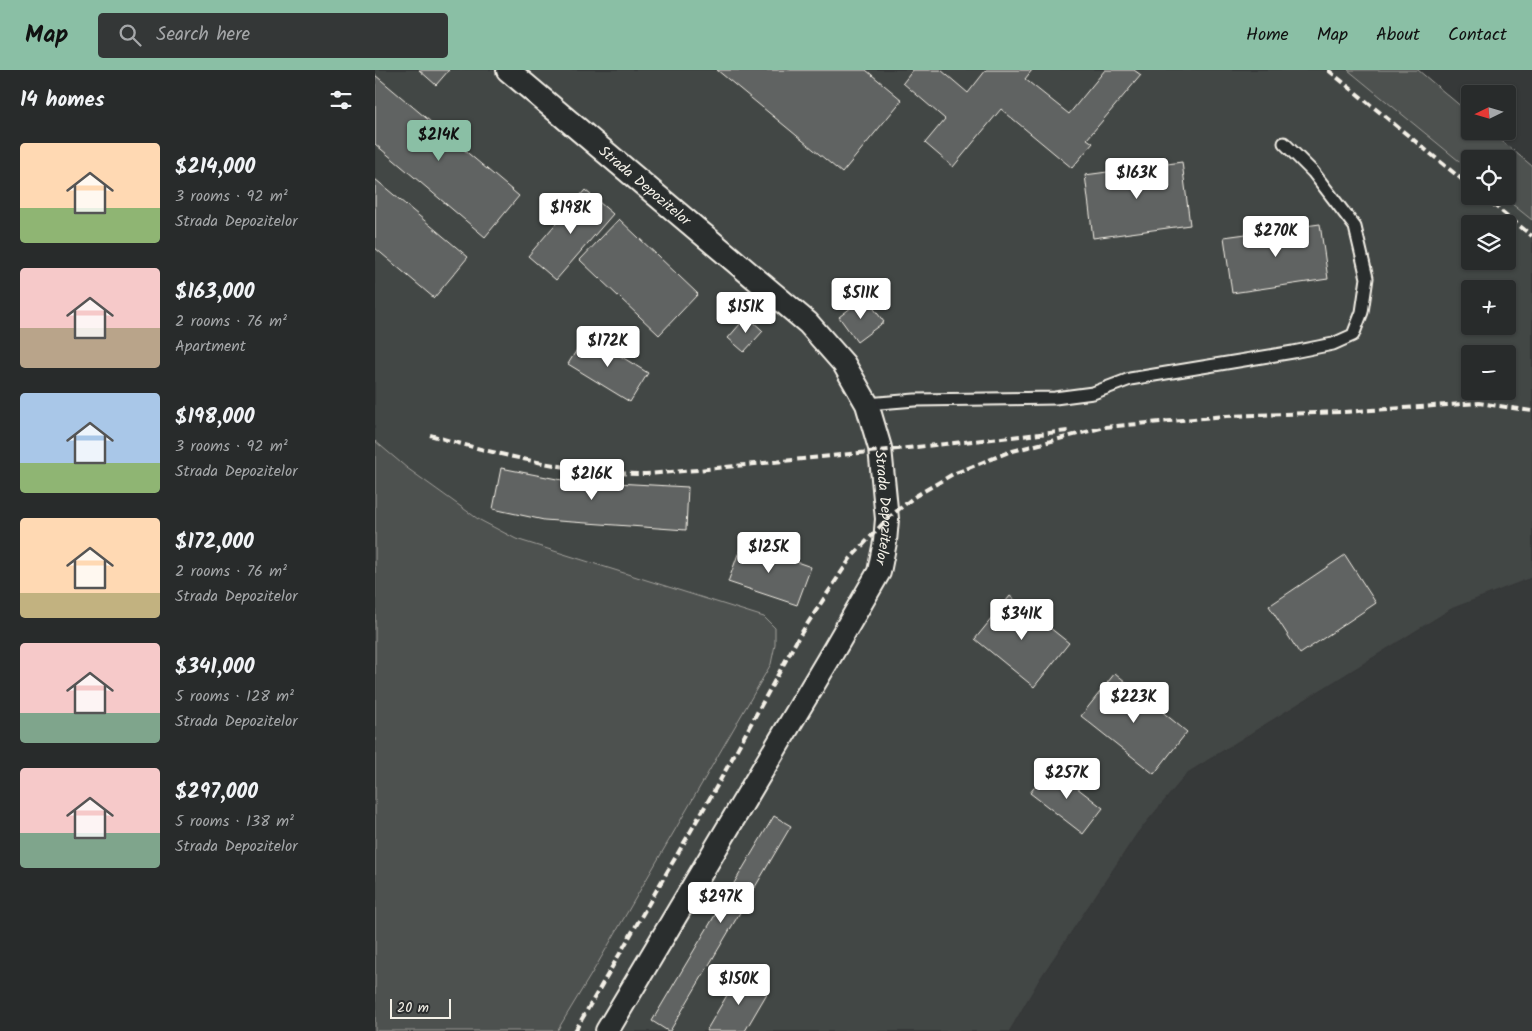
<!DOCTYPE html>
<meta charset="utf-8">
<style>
body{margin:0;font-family:Kalam,sans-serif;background:#343737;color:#f1f3f6;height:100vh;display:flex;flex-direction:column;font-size:19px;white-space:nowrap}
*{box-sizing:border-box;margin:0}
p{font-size:16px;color:#a5a7a9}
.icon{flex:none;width:28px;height:28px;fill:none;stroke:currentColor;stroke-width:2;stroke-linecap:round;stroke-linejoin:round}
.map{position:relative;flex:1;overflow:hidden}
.side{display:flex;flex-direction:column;background:#282b2b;width:375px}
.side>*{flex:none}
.needle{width:32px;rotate:265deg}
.controls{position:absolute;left:1086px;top:15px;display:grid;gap:10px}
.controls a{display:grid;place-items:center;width:55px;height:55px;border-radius:5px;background:#282b2b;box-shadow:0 1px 4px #0004,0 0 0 1px #444747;font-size:25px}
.scale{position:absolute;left:15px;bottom:12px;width:61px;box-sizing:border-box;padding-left:5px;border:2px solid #f4f1e8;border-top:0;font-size:14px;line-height:18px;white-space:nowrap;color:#f4f1e8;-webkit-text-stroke:4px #2a2d2e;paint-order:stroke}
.price{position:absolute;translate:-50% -42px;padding:0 11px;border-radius:5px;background:#fff;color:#222;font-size:16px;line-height:32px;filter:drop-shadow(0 1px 2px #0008)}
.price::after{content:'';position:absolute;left:50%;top:30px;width:15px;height:11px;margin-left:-8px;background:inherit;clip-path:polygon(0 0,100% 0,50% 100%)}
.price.current{background:#8abfa5;color:#111}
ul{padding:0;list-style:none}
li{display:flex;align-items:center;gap:15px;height:125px;padding:0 20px}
li span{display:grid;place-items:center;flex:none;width:140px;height:100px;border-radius:5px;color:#555}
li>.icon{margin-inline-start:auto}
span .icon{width:60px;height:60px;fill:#fffc;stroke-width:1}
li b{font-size:21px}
h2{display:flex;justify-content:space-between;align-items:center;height:60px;padding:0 20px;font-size:21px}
header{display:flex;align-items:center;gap:30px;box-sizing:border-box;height:70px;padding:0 25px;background:#8abfa5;color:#111}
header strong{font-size:24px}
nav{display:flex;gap:28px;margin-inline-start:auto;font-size:18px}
.search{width:350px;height:45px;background:#343737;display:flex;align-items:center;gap:12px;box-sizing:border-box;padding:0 18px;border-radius:5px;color:#a5a7a9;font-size:19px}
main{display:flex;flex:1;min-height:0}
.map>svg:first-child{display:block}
</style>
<header>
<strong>Map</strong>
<div class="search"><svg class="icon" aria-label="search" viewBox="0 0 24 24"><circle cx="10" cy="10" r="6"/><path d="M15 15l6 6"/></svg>Search here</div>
<nav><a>Home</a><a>Map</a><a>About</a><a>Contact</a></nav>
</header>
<main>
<section class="side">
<h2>14 homes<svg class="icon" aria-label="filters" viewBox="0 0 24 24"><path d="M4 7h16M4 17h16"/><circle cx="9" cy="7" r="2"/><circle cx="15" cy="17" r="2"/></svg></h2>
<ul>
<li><span style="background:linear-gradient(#ffd9b3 65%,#8fb573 0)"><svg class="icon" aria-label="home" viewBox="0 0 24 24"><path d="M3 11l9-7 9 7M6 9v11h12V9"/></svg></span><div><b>$214,000</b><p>3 rooms · 92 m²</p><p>Strada Depozitelor</p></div></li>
<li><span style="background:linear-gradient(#f6c9c9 60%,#b9a48a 0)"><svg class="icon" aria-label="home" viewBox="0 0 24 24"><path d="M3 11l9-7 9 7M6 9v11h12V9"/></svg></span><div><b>$163,000</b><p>2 rooms · 76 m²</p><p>Apartment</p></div></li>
<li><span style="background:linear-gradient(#a9c7e8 70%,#8fb573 0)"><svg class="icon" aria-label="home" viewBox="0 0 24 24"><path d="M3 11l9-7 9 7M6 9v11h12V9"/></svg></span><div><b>$198,000</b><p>3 rooms · 92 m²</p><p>Strada Depozitelor</p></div></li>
<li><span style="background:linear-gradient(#ffd9b3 75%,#c2b280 0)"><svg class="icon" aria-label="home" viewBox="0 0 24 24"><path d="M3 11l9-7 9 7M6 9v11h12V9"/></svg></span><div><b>$172,000</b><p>2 rooms · 76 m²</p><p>Strada Depozitelor</p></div></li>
<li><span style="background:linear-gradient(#f6c9c9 70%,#7fa58c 0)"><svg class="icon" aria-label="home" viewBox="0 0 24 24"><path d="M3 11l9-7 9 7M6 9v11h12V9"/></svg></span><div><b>$341,000</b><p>5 rooms · 128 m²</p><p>Strada Depozitelor</p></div></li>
<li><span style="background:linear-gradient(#f6c9c9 65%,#7fa58c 0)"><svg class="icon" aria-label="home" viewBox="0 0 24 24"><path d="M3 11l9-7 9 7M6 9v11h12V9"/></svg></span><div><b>$297,000</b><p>5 rooms · 138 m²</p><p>Strada Depozitelor</p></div></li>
</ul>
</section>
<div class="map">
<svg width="1157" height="961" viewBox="0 0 1157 961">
<rect width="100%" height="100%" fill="#363939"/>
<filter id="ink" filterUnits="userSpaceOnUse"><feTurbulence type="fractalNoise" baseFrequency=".02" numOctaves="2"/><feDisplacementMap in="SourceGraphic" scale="10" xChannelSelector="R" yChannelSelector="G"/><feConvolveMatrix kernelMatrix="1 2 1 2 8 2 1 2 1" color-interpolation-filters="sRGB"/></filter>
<g filter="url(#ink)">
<path fill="#434645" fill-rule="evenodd" d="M0,0h973l122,100v26h32l30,24v357l-80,31 -264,164 -51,61 -97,145 -31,53h-452l41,-68 173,-299 4,-19v-17l-11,-11 -248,-78 -38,-20 -71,-51 -32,-27zM1095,154h37v37h-37zM1095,219h37v37h-37zM1095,284h37v37h-37z"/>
<path fill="#4e514f" stroke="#a1a19c" d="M973,0h70l52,44v17h20l42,35v54l-30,-24h5v-37h-37v11z
M0,371l32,27 71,51 38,20 248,78 11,11v17l-4,19 -173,299 -41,68h-182z"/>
<path fill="#616362" stroke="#f4f1e8" d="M44,0h30l-13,15z
M342,0h149l36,30 -60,73z
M538,0h28l27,23 18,-23h46l-7,9 44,35 36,-44h29l7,5 -54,64 6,4 -21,25 -71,-59 -48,58 -28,-24 20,-24 -42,-36z
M0,5l144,121 -34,41 -110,-93z
M807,92l8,63 -97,13 -8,-63z
M0,109l93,78 -34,41 -59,-50z
M210,120l28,24 -57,66 -28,-24z
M244,149l79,75 -39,41 -79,-75z
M945,154l8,55 -96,14 -8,-56z
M490,227l19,25 -27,20 -18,-25z
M372,246l16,15 -19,21 -16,-14z
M211,265l62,38 -18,29 -62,-38z
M126,398l61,12 126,7 -2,43 -142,-10 -51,-11z
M367,473l69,24 -14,38 -69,-23z
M970,485l31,48 -76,51 -31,-48z
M635,526l59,47 -35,44 -59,-48z
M740,603l72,59 -33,42 -73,-58z
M675,697l53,41 -20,26 -53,-41z
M399,746l17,10 -121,205h-2l-16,-10z
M365,903l29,17 -24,41h-39z"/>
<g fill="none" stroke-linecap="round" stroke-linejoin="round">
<defs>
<path id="service" d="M492,334l48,-4 140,-2 38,-5 37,-14 163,-27 40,-8 20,-9 9,-23 5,-34 -12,-51 -42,-55 -29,-29"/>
<g id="minor">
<path id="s1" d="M133,0l300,253 36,41 23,40 13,44 7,71 -2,23 -6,30 -51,88 -221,371"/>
</g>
</defs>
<use href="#service" stroke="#f4f1e8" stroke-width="15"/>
<use href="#minor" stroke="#f4f1e8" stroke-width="26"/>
<use href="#service" stroke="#2a2d2e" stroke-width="11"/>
<use href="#minor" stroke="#2a2d2e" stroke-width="22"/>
<path stroke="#f4f1e8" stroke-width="4" stroke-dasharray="8 4" stroke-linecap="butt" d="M953,0l142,116
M1108,126l49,40
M55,365c68,20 135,36 207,39 20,0 41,-3 61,-4l370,-39
M200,961l143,-247 80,-146 52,-79 37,-40 27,-22 39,-23 56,-22 96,-25 121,-11 117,-4 136,-9 53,8"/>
</g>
</g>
<g text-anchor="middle" stroke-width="4" stroke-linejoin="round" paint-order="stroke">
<g font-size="15" fill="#f4f1e8" stroke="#2a2d2e">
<text dy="5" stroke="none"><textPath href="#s1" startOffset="179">Strada Depozitelor</textPath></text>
<text dy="5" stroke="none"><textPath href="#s1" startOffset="599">Strada Depozitelor</textPath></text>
</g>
</g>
</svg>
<div class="controls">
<a><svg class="needle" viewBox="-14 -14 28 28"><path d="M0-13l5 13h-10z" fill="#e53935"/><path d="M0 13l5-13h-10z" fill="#a5a7a9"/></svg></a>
<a><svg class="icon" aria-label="locate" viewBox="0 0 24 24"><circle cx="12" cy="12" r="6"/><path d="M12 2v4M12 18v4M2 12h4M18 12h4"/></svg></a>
<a><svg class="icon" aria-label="layers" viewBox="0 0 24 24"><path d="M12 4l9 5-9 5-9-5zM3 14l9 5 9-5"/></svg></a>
<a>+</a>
<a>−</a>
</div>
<div class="scale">20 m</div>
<b class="price current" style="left:64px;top:92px">$214K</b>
<b class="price" style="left:762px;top:130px">$163K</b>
<b class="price" style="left:196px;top:165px">$198K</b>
<b class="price" style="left:901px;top:188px">$270K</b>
<b class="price" style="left:486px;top:250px">$511K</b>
<b class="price" style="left:371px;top:264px">$151K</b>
<b class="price" style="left:233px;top:298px">$172K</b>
<b class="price" style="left:217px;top:431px">$216K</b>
<b class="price" style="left:394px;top:504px">$125K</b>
<b class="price" style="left:647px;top:571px">$341K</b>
<b class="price" style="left:759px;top:654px">$223K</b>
<b class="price" style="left:692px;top:730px">$257K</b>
<b class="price" style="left:346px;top:854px">$297K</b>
<b class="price" style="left:364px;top:936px">$150K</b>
</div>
</main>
